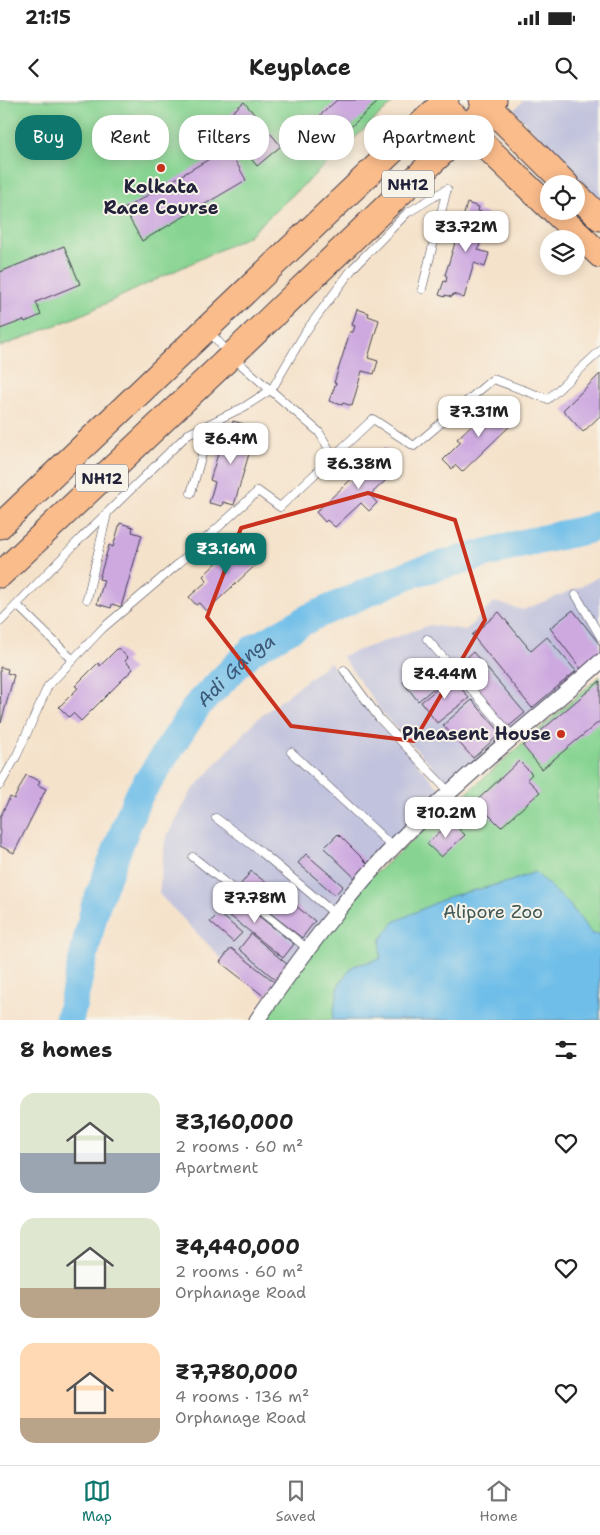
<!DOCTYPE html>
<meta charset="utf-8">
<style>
body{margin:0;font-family:"Shantell Sans",sans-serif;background:#f6f6f6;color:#222;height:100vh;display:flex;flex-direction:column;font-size:19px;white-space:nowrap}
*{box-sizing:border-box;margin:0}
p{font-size:16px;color:#767676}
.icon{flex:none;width:28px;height:28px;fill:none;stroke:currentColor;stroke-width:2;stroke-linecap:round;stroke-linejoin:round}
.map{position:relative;height:920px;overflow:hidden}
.drawer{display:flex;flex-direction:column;background:#fff;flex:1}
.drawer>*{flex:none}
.top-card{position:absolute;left:15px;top:15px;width:570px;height:45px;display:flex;gap:10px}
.fabs{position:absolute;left:540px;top:75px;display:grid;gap:10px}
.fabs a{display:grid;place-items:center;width:45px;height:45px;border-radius:50%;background:#fff;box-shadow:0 2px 12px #0003;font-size:25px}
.price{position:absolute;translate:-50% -42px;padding:0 11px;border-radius:10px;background:#fff;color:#222;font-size:16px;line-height:32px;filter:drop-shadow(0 1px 2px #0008)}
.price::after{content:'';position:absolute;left:50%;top:30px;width:15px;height:11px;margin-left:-8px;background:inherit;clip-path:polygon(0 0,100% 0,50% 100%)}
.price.active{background:#0f766e;color:#fff}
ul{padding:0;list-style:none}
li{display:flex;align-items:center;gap:15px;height:125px;padding:0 20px}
li span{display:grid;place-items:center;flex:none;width:140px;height:100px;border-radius:15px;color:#555}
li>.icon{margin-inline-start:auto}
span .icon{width:60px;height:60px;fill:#fffc;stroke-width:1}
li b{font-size:21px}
h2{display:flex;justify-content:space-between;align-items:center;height:60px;padding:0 20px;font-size:21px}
.pill{padding:0 18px;border-radius:20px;background:#fff;box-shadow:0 2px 12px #0003;font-size:18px;line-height:45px}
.pill.active{background:#0f766e;color:#fff}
.status{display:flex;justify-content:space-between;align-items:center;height:35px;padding:0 25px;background:#fff;direction:ltr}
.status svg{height:14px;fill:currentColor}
header{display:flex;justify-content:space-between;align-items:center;height:65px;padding:0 20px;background:#fff;font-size:22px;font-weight:700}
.dock{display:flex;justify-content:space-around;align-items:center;height:70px;border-top:1px solid #e0e0e0;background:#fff;font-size:14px;color:#767676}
.dock a{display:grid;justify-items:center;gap:2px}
.dock .active{color:#0f766e}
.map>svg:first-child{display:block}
</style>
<div class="status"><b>21:15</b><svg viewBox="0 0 49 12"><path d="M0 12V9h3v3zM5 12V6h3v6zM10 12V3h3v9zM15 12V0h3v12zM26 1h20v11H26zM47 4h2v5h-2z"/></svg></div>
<header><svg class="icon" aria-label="back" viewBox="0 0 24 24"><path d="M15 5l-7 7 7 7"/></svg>Keyplace<svg class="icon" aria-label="search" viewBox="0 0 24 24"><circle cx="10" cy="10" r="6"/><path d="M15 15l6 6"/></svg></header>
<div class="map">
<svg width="600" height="920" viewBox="0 0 600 920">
<rect width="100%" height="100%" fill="#f7f3e8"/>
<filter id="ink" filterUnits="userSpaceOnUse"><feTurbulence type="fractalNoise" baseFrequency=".02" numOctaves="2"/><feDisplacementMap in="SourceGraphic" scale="10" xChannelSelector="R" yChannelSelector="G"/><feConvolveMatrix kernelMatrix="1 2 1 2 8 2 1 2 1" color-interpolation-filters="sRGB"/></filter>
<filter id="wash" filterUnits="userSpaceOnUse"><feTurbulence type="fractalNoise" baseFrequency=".0096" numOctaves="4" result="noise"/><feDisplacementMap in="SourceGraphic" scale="20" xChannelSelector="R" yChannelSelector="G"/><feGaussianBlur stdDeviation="1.12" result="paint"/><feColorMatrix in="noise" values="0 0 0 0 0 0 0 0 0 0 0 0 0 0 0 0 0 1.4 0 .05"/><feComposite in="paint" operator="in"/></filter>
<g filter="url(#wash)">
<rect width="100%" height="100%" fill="#f5e2ca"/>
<path fill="#c1c2dd" d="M523,0h77v105l-86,-95z
M600,476v80l-151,128 -65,-69 -42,-59 88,-31 36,5 28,-28 29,8 57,-23z
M330,562l46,57 65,71 -43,46 -131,158 -43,-33 -65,-67 6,-54 26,-48 64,-71z"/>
<path fill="#87d492" stroke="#547b66" d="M0,0h396l-149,137 -168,79 -79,31z
M600,576v344h-339l102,-136z"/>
<path fill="#6ebee9" stroke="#487092" d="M535,772l34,32 23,30h8v86h-268l7,-36 14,-18 27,-7 1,-20 13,-17 54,-25 63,-16z"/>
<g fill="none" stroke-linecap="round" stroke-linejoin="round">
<path stroke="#6ebee9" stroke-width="29" id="s1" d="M69,920l26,-113 42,-109 60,-92 55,-56 59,-33 101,-44 109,-29 68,-15 11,-5"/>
</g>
<g id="blocks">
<path fill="#cda9e0" d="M337,0h43l-59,54 -19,-22z
M244,2l37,44 -24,20 -36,-44z
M228,48l18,32 -104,61 -18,-32z
M467,103l12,4 -1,4 11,3 -11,36 11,3 -4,14 -11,-4 -10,35 -11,-4 -1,3 -7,-2v2l-6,-2 5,-14 2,1 1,-6 -2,-1 16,-51h2l2,-6h-2z
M64,146l16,38 -44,18 5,13 -16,7 -1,-2 -24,9v-57z
M357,209l12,4 -1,3 11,4 -11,38 10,3 -4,13 -12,-3 -10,35 -9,-3 -1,2 -13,-4 7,-18h-2l16,-51h3l2,-6 -3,-1z
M600,274v42l-17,16 -20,-22z
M500,302l8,9 -2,2 8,9 -52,50 -7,-7 -3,4 -9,-9 18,-18 -4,-3 24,-23 3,3z
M233,321l11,3 -1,5 12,4 -21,72 -11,-3 -1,4 -13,-3 6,-21 -5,-2 11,-36 5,2z
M385,348l7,8 -2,2 9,10 -29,27 7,8 -8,8 -8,-8 -26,24 -8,-7 -2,2 -9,-10z
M120,423l13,4 -1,5 10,3 -21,72 -9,-3 -1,4 -14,-4 7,-24 -5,-1 10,-34 4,2z
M247,440l9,8 -3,3 8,9 -55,51 -7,-8 -3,2 -7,-8 18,-16 -4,-5 23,-22 3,3z
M573,510l27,35v10l-19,14 -31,-41z
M499,512l32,39 16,-14 29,34 -44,37 -60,-73z
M118,548l10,10 -3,3 8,8 -52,52 -8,-8 -4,4 -10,-10 19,-19 -3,-2 23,-23 2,3z
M473,552l52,61 -18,15 -51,-61z
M430,560l15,19 -27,22 -15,-19z
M0,567l8,2 -1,4 7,2 -13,48z
M452,577l17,21 -32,25 -16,-21z
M600,581v40l-58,48 -19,-23z
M472,600l29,33 -28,25 -30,-33z
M519,661l13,13 -5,5 13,13 -39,35 -13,-13 -6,5 -10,-14z
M26,675l14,6 -2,4 8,4 -32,64 -14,-7v-29l10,-20 4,2z
M451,721l14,14 -24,22 -14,-13z
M338,734l30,30 -13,14 -31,-30z
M306,754l37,32 -8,9 -37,-32z
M251,771l64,50 -13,17 -64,-50z
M226,790l68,54 -11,14 -68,-54z
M219,813l23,20 -9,9 -23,-20z
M251,834l37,31 -12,15 -37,-31z
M231,848l45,35 -11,14 -45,-35z"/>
</g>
</g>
<g filter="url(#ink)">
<use href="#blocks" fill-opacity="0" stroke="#423f50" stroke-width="1"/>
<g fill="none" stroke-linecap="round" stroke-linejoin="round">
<defs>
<path id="service" d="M208,230l23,26 88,76 14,24
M191,393l20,-70
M576,495l24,41
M87,499l20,-85
M17,505l56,55
M0,522l81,-84 107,-104 56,-27 28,-18 34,-58 47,-63 54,-55 40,-24 -25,100
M427,539l86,98
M344,570l35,48 71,75
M291,652l102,95
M0,685l17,-30 31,-69 55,-58 74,-63 81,-74 22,16 93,-88 41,27 79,-67 55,20 52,-48
M216,718l44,33 75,63
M193,757l115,92"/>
<path id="minor" d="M257,920c45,-65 93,-130 150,-187 60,-61 129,-113 193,-171"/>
<path id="trunk" d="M482,0l84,84
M454,16l95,91
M576,94l24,24
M554,111l46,44
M0,426l446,-426
M0,475l231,-219 212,-204 51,-52"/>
</defs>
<use href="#service" stroke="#423f50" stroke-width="9"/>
<use href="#minor" stroke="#423f50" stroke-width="17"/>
<use href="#trunk" stroke="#423f50" stroke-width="27"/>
<use href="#service" stroke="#fff" stroke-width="8"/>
<use href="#minor" stroke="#fff" stroke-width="15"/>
<use href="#trunk" stroke="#fabc8b" stroke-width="25"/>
</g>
</g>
<path fill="none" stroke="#c8321e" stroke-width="4" stroke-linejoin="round" d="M368,393l87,27 30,100 -71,121 -123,-15 -84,-109 34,-89z"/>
<g fill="#c8321e" stroke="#f7f3e8" stroke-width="2">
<circle cx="161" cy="68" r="5"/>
<circle cx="561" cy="634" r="5"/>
</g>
<g text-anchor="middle" stroke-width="4" stroke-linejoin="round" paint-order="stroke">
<g fill="#f7f3e8" stroke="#62616f" stroke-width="1">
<rect x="382" y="70.5" width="52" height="27" rx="4"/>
<rect x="76" y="364.5" width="52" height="27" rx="4"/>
</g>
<g font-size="16" font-weight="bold" fill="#22223b">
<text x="408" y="90">NH12</text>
<text x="102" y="384">NH12</text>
</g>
<g font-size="18" font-weight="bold" fill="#22223b" stroke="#f7f3e8">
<text x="161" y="93">Kolkata<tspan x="161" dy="21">Race Course</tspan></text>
<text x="551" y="640" text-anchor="end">Pheasent House</text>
</g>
<g font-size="18" fill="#405755" stroke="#f7f3e8">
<text x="493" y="818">Alipore Zoo</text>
</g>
<g font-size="19" font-style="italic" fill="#3d5978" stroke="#f7f3e8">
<text dy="7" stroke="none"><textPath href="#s1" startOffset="396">Adi Ganga</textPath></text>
</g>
</g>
</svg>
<div class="fabs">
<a><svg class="icon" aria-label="locate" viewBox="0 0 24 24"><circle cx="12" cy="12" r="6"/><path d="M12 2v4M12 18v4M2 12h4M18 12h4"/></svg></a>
<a><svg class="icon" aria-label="layers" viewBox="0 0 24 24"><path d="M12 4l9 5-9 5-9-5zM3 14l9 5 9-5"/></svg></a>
</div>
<b class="price" style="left:466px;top:153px">₹3.72M</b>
<b class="price" style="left:479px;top:338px">₹7.31M</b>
<b class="price" style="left:231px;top:365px">₹6.4M</b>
<b class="price" style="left:359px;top:390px">₹6.38M</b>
<b class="price active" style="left:226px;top:475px">₹3.16M</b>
<b class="price" style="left:445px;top:600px">₹4.44M</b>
<b class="price" style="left:446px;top:739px">₹10.2M</b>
<b class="price" style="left:255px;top:824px">₹7.78M</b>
<div class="top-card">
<a class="pill active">Buy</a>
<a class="pill">Rent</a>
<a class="pill">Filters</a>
<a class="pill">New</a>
<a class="pill">Apartment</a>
</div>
</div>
<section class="drawer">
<h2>8 homes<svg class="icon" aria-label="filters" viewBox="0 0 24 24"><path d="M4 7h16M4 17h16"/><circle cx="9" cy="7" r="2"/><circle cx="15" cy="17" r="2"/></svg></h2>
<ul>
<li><span style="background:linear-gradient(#dfe7d0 60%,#9aa5b1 0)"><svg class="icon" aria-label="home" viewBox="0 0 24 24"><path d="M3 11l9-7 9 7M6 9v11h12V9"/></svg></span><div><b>₹3,160,000</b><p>2 rooms · 60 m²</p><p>Apartment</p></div><svg class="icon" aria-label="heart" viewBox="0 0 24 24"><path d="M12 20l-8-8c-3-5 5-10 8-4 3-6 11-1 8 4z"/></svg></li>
<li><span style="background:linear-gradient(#dfe7d0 70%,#b9a48a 0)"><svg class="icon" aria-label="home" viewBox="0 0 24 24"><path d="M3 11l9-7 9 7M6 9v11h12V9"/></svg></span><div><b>₹4,440,000</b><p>2 rooms · 60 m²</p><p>Orphanage Road</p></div><svg class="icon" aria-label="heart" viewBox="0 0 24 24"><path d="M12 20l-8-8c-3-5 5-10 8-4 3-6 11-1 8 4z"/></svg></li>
<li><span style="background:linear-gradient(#ffd9b3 75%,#b9a48a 0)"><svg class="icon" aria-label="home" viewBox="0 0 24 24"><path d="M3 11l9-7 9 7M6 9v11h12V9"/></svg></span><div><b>₹7,780,000</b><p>4 rooms · 136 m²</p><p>Orphanage Road</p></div><svg class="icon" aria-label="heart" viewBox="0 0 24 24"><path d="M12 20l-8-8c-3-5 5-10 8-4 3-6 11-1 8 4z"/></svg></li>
</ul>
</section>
<nav class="dock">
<a class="active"><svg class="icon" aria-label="map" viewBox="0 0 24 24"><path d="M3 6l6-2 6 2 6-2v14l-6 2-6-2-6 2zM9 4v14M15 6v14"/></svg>Map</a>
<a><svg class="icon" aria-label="saved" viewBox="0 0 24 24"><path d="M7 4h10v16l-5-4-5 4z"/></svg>Saved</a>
<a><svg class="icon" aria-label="home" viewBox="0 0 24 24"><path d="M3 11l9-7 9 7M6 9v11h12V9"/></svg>Home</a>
</nav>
